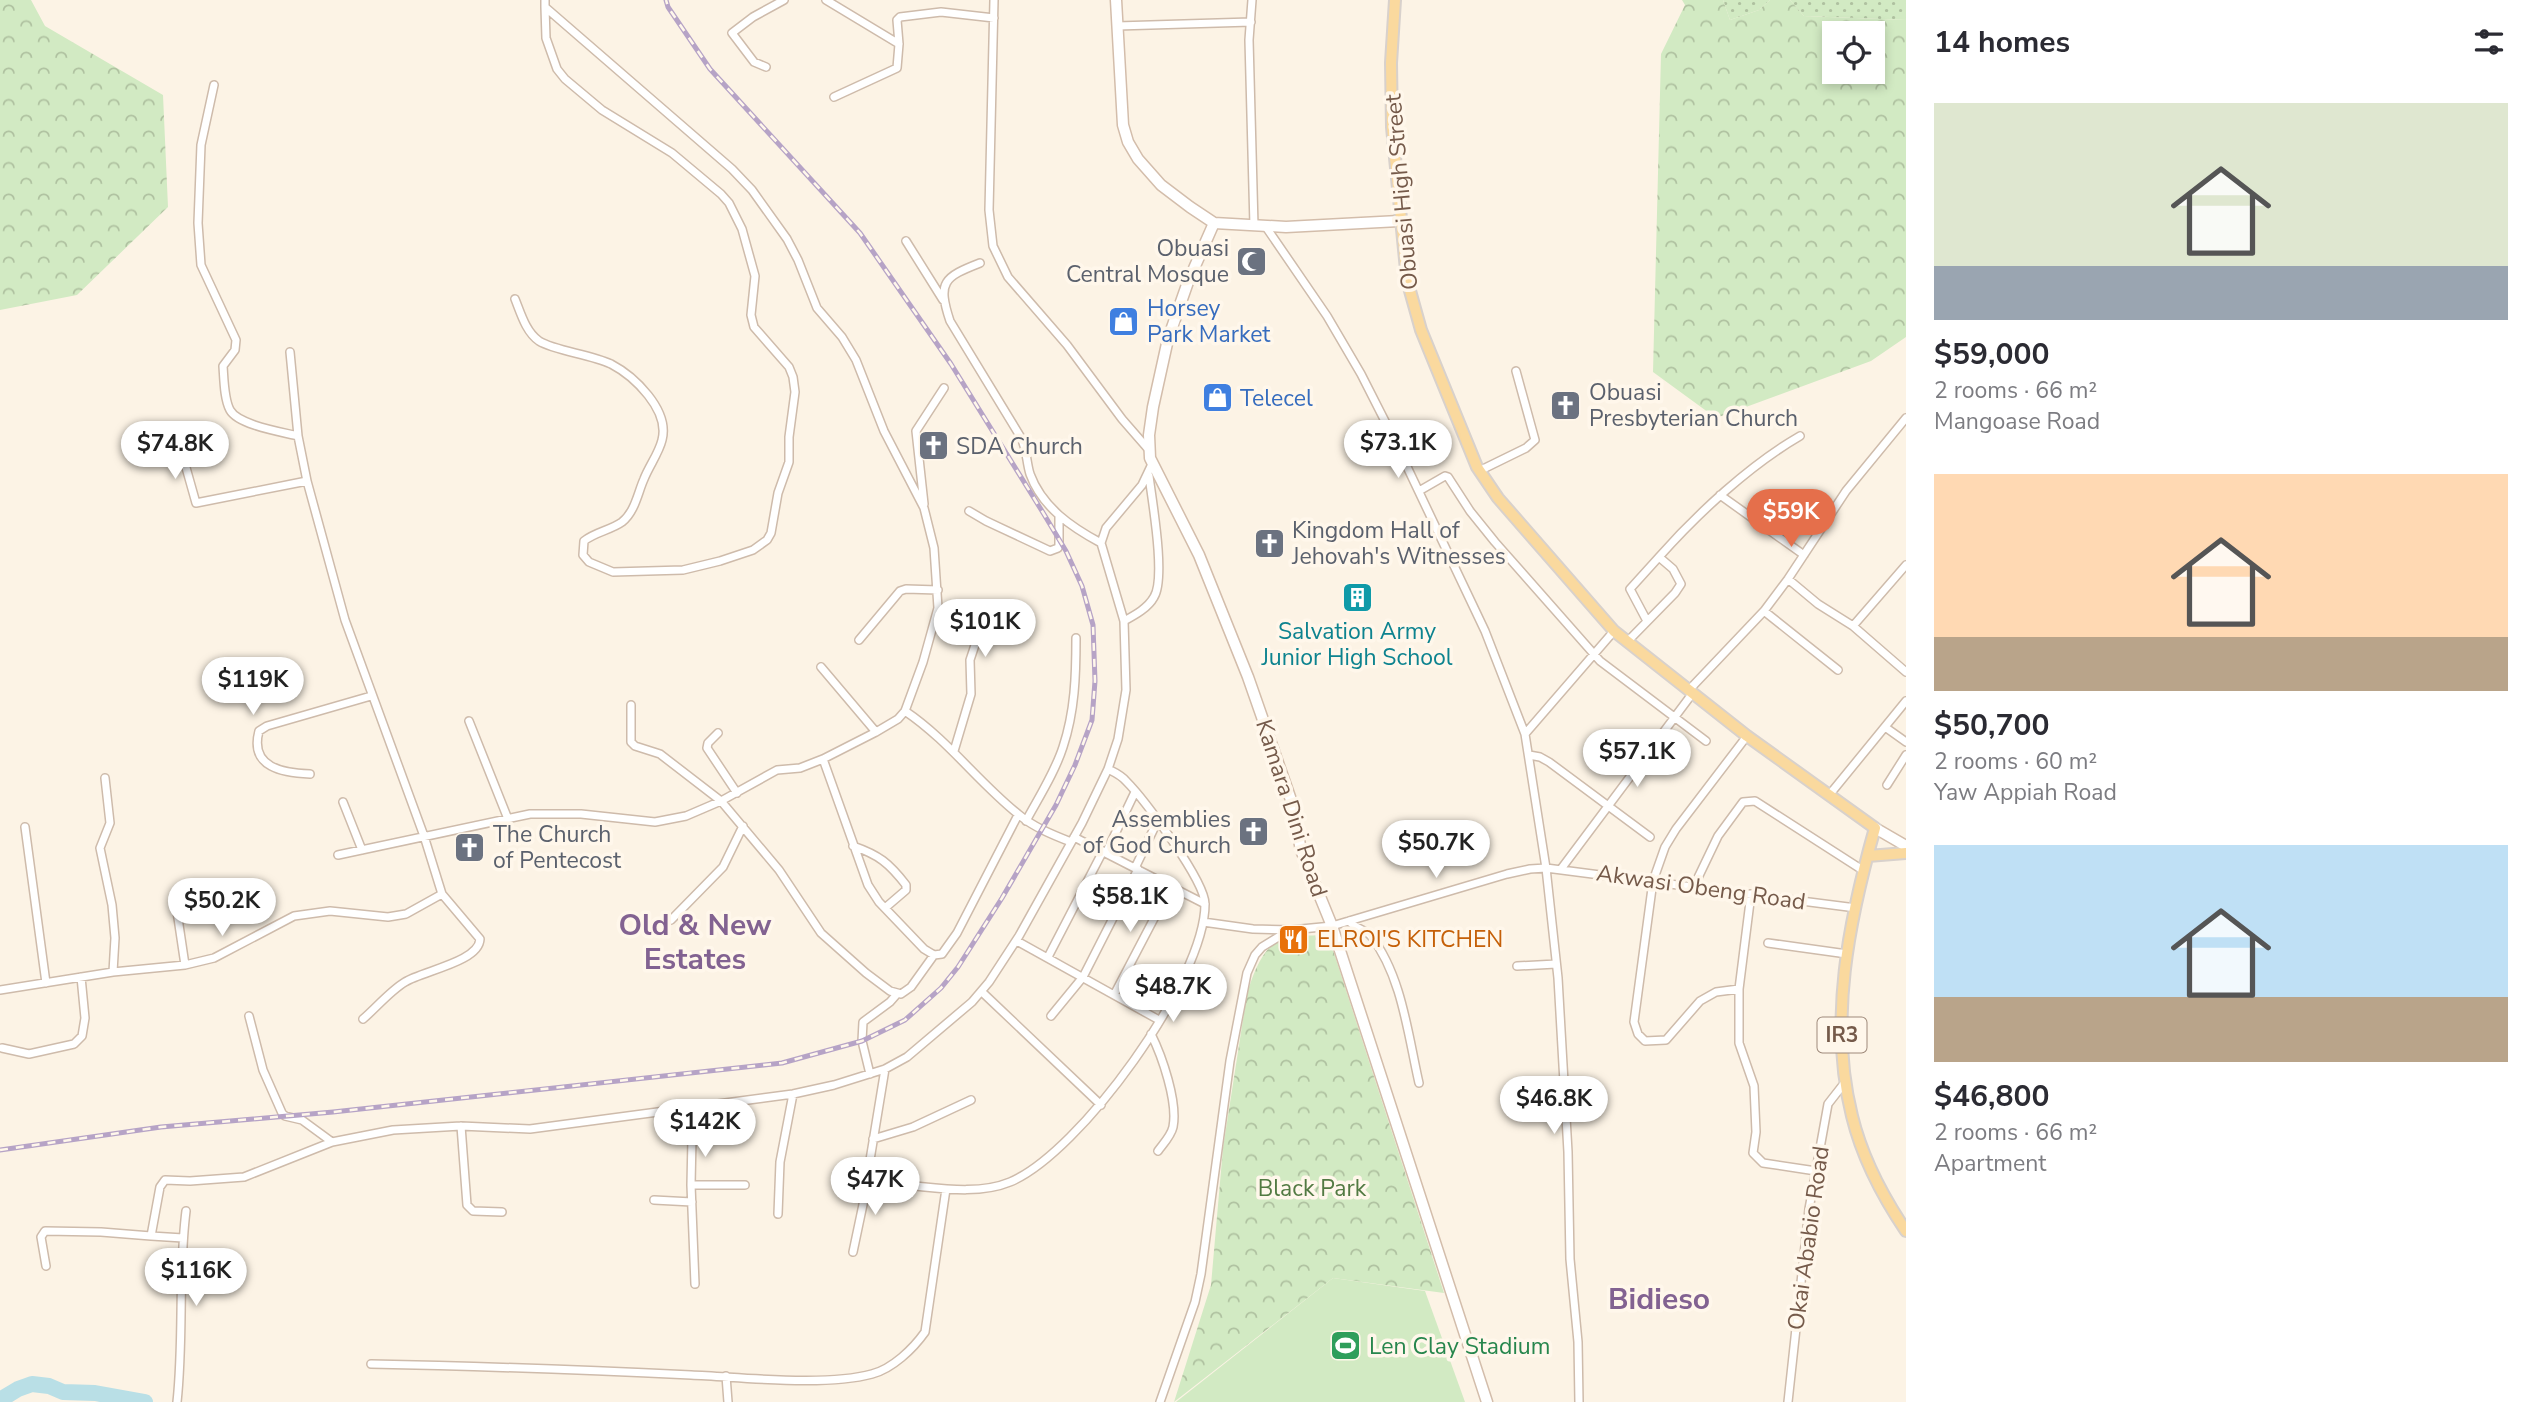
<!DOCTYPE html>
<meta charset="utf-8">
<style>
body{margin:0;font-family:"Nunito Sans",sans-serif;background:#f2f2f3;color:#2b2b33;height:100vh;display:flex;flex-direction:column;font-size:26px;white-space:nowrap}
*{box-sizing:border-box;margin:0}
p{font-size:23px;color:#7c7c81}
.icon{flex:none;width:38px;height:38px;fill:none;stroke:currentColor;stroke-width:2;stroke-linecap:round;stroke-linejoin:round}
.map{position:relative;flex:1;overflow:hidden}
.side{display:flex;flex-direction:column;background:#fff;width:630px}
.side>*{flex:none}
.tools{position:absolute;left:1822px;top:21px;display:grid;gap:14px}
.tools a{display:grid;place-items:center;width:63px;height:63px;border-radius:0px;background:#fff;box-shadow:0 4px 10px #0003;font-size:35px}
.price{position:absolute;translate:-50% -60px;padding:0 16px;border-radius:24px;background:#fff;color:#222;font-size:23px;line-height:46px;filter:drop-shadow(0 2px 4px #0008)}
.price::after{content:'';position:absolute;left:50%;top:42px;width:21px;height:16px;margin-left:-10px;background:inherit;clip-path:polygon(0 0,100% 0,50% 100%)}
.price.on{background:#e56f4b;color:#fff}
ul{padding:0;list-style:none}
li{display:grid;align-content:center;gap:14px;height:371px;padding:0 28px}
li span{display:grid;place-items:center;height:217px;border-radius:0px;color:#555}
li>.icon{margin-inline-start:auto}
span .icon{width:126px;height:126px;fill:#fffc;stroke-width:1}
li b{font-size:30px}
h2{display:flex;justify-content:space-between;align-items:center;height:84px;padding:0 28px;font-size:30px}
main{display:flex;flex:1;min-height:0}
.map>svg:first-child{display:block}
</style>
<main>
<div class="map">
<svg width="1906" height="1402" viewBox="0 0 1906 1402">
<defs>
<pattern id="grass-dots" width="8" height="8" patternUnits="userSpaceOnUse" patternTransform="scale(1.75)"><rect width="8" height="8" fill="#d2eac3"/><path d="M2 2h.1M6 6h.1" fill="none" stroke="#afc1a0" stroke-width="1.8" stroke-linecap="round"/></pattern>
<pattern id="forest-crowns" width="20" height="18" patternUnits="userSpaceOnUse" patternTransform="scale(1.75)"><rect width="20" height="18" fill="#d2eac3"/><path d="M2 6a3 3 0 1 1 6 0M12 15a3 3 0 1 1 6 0" fill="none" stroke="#afc1a0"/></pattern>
</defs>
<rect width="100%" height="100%" fill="#fcf3e5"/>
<path fill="url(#grass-dots)" d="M1723,0h47l-11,10 -29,10z
M1790,0h116v20l-102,-4z"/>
<path fill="url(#forest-crowns)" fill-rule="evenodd" d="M0,0h31l14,26 118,69 5,112 -91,88 -77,15z
M1682,0h41l7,20 29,-10 11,-10h20l14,16 102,4v317l-35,24 -155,57 -63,-46 8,-318 24,-49zM1834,33h38v39h-38z
M1321,935l6,4 6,11 111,343 -111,-15 -159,124 37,-117 12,-137 24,-154c6,-20 17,-52 40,-57 11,-2 23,-1 34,-2z"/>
<path fill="#d2eac3" d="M1333,1278l92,13 40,111h-289z"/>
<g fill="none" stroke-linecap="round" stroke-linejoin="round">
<path stroke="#b9dfe6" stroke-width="16" d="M0,1400l18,-11 14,-5 17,2 14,6 32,1 50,9"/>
<defs>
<path id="street" d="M826,0l73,44
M994,0l-5,210 4,36 15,31 59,68 55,74 27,31
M1252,0l-3,40 5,186
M1117,26l134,-4
M766,67l-12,-5 -22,-29 21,-16 31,-17
M214,85l-13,60 -3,78 3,42 35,75 -1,10 -12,16c1,13 1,33 7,44 8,15 52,22 68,26l9,45 38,139 79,216 18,58 38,45c-1,23 -58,32 -75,43 -15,9 -29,26 -42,37
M834,97l63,-29 2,-24 -2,-24 3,-3 41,-5 53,6
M1266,227l61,89 34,58 30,59 94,198 40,103 21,134 12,110 10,174 2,107 8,83 1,60
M906,241l37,59
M980,263c-36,14 -43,19 -30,58l70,115c7,12 6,25 10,38 12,33 41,53 71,69
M515,299c6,15 11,33 24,42 16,10 51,13 72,23 23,12 59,46 51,76 -3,13 -13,26 -18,39 -6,13 -9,33 -22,43 -11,8 -27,10 -38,19l-1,14 6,7 24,10 70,-2 37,-9 33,-11 14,-10 4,-7 7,-40 11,-31v-25l6,-45 -2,-15 -4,-10 -35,-40 -3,-12 4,-39 -13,-47 -13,-26 -8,-9 -49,-41 -70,-43 -37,-31 -8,-10 -11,-31 -1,-31
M290,352l8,84
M147,439l3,15 4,6 21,-3 10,7 11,39 111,-22
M1479,471l47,-23 9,-8 -19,-69
M1419,491l26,-15 3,1 22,34 25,31 105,119 106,80
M1720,495l84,60
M924,504l-8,-73 28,-43
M969,511l17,10 64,30 8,-3 1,-3v-28
M1788,579l30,25 35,22 53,46
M938,608l41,16 2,3 -11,33 1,34 -17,57
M1764,611l74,59
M1124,621c11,-6 24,-13 30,-24 12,-19 -2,-97 -5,-121
M1647,621l-17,-32 29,-32
M1853,626l53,-61
M859,640l41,-49 6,-2 32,1
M1627,642l48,-49 6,-9 -8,-15 -14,-12c39,-44 91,-92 141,-121
M821,667l55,65
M1688,691l76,-80 24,-32 58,-88 60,-73
M631,705v37l4,4 25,8 61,47 58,69 42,63 45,40 24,18 11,3 10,-7 23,-32
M905,711c43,29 73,71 113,103 15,13 35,21 53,28
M469,721l39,98
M1885,727l21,15
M718,733l-10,10 -1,5 30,45
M1525,734l89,-103
M1747,736l-71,93 -11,18 -12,34 -19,141 4,12 7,7 21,-1 34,-39 16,-9 23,-3 12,-95
M1529,755l11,2 9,5 101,75
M823,759l45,126 11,17 45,47 10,6 8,-1 15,-21 61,-118
M310,774c-26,-1 -61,-6 -51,-43l8,-5 104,-30
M105,778l5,45 -10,25 12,57 3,33 -2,34
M1887,785l19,-30
M1830,794l76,-93
M343,802l19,48
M1026,821c13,-24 29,-49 37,-74 12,-36 13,-72 13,-109
M25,827l21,156
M1074,837l131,67
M853,846c26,9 36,17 53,39v5l-21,18
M1106,853l29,-61
M338,855l192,-41h51l74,8 31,-6 35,-15 56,-31 23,-2 23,-9 53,-27 22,-13 7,-8 18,-49 15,-54 -4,-60 -10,-40 -40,-77 -28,-71 -14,-23 -25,-29 -19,-48 -11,-21 -35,-49 -20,-21 -187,-162v-7
M1135,868l22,-46
M1561,869l131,-175
M1694,886l24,-50 25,-34 12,-1 109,70
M175,898l10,67
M671,920l52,-53 20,-41
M1349,921c6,8 16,8 22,15 31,40 37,99 48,147
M1203,922l50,7 38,1 41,-4 175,-52 23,-5 16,-1 310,40
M1017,941l142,79
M1768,943l79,11
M1048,957l55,-106
M1517,966l39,-2
M1739,989v54l15,43 2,46 -3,21 10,10 53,8
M0,990l113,-18 72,-7 29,-7 80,-42 36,-5 58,6 18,-3 36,-20
M982,992l119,113
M1114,995l57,-109
M249,1016l14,54 19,43 3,3 17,4 30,22
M1051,1016l32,-39 55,-108
M1151,1034c11,22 27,68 22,93 -2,9 -10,17 -15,24
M2,1048l27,6 45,-10 8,-8 3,-18 -4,-41
M885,1069l-17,103c6,16 33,13 47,14 30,3 66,8 95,-4 70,-29 195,-202 195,-278 0,-23 -61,-105 -79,-123 -5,-6 -12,-9 -18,-12
M870,1074l-8,-33 1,-19 27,-20 7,-8
M686,1109l6,29 -1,47h54
M461,1126l6,79 6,6 29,1
M873,1139l40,-12 58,-27
M691,1185l4,99
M654,1200l38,2
M778,1214l2,-52 13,-68
M151,1236l32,2
M853,1252l16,-76
M46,1266l-5,-29 4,-6 56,1 50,4 9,-49 5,-7 25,1 54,-4 88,-35 61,-12 68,-4 69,3 263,-35 41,-9 51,-16 22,-12 65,-55 17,-20 30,-46 63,-113 26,-54 10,-30 8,-49 -2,-69 -23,-78 5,-15 36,-43 10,-21
M371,1364c106,2 213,6 320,11 51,2 133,12 181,-1 20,-5 41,-25 53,-42l21,-143
M726,1376l2,26
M177,1402c7,-64 1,-128 9,-191
M1160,1402l35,-100 6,-28 29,-213 17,-88 8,-18 7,-8 26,-16
M1788,1402l21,-193 19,-105 18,-23"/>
<path id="secondary" d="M1116,0l7,125 5,17 10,17 23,26 29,22 24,16 72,4 113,-6
M1214,223l-26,59 -20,57 -15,68 -4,28 1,23 49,97 49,122 43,123 10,50 31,76 155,476
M1875,828l31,18"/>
<path id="primary" d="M1395,0l-4,63 1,64 15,153 14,50 56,137 21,31 116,133 133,105 128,92c-26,92 -47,193 -23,288 10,41 31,81 54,115
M1868,856l38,-3"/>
</defs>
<use href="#street" stroke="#cebbab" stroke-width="10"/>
<use href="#secondary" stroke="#d3bdab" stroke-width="13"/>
<use href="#primary" stroke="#d8d1cc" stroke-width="14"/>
<use href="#street" stroke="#fff" stroke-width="7"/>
<use href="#secondary" stroke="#fff" stroke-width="10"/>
<use href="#primary" stroke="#fad99e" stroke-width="10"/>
<defs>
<path id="rail" d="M0,1150l161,-23 172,-15 449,-49 80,-22 43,-21 36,-32 17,-21 44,-69 54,-93 19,-40 17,-45 3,-39 -2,-56 -11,-39 -16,-35 -24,-40 -91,-147 -91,-131 -150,-164 -42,-62 -2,-7"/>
</defs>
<use href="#rail" stroke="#b6a3c6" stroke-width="5"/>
<use href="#rail" stroke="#fff7eb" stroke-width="2.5" stroke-dasharray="8" stroke-linecap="butt"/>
</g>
<defs>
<symbol id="mosque-square" viewBox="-11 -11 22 22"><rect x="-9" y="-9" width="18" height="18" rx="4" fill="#6b7280" stroke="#fff7eb"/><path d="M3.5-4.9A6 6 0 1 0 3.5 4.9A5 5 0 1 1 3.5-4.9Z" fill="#fff"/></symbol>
<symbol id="shop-square" viewBox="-11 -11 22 22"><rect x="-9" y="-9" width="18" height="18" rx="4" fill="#3f7fe0" stroke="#fff7eb"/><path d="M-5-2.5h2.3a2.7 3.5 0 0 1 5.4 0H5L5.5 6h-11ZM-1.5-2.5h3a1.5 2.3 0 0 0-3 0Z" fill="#fff"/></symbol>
<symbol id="church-square" viewBox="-11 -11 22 22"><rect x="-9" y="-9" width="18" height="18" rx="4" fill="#6b7280" stroke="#fff7eb"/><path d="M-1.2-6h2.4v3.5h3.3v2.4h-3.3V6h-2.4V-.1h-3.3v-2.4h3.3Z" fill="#fff"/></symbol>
<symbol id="building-square" viewBox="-11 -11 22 22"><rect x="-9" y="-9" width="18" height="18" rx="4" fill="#0f9aa8" stroke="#fff7eb"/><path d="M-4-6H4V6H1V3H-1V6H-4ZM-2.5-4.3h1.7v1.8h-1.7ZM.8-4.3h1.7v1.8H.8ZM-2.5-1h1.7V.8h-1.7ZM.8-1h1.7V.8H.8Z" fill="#fff"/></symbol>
<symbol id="restaurant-square" viewBox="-11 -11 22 22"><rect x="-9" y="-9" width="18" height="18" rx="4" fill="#e8710a" stroke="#fff7eb"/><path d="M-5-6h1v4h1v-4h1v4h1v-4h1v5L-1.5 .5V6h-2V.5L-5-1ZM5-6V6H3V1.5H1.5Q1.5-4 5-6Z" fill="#fff"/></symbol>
<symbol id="stadium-square" viewBox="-11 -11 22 22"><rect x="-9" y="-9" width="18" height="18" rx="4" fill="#2e9e5b" stroke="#fff7eb"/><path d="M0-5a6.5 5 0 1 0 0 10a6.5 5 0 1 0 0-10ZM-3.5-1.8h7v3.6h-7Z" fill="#fff"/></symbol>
</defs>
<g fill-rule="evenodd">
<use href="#mosque-square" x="1234" y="244" width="35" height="35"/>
<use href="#shop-square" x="1106" y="304" width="35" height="35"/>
<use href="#shop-square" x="1200" y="380" width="35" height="35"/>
<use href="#church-square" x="1548" y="388" width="35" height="35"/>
<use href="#church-square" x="916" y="428" width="35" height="35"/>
<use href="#church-square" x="1252" y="526" width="35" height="35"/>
<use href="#building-square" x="1340" y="580" width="35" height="35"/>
<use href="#church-square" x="1236" y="814" width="35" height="35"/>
<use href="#church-square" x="452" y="830" width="35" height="35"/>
<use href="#restaurant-square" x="1276" y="922" width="35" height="35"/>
<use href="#stadium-square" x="1328" y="1328" width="35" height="35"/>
</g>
<g text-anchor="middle" stroke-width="7" stroke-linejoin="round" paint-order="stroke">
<rect fill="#fff7eb" stroke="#9e897a" stroke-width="2" x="1817.5" y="1017.5" width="49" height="35" rx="5"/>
<g font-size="21" font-weight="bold" fill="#755a4a">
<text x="1842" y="1042">IR3</text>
</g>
<g font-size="23" fill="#755a4a" stroke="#fff7eb">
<text transform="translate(1401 192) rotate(-95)" y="8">Obuasi High Street</text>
<text transform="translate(1292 808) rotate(72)" y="8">Kamara Dini Road</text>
<text transform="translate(1701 887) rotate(8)" y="8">Akwasi Obeng Road</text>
<text transform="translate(1808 1238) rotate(-82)" y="8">Okai Ababio Road</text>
</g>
<g font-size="23" fill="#5b616d" stroke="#fff7eb" text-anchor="start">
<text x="1229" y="256" text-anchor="end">Obuasi<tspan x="1229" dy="26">Central Mosque</tspan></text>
<text x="1589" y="400">Obuasi<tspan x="1589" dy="26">Presbyterian Church</tspan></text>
<text x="956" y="454">SDA Church</text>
<text x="1292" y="538">Kingdom Hall of<tspan x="1292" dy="26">Jehovah's Witnesses</tspan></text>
<text x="1231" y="827" text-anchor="end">Assemblies<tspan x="1231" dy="26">of God Church</tspan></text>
<text x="493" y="842">The Church<tspan x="493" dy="26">of Pentecost</tspan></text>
</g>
<g font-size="23" fill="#366cbe" stroke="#fff7eb" text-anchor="start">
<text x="1147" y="316">Horsey<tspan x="1147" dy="26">Park Market</tspan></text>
<text x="1240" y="406">Telecel</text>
</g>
<g font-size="23" fill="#0d838f" stroke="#fff7eb">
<text x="1357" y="639">Salvation Army<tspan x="1357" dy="26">Junior High School</tspan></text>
</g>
<g font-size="23" fill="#c56008" stroke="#fff7eb" text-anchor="start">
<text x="1317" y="947">ELROI'S KITCHEN</text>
</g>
<g font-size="23" fill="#527a42" stroke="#fff7eb">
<text x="1312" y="1196">Black Park</text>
</g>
<g font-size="23" fill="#27864d" stroke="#fff7eb" text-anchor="start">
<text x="1369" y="1354">Len Clay Stadium</text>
</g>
<g font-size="30" font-weight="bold" fill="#826291" stroke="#fff7eb">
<text x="695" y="935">Old &amp; New<tspan x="695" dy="34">Estates</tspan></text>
<text x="1659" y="1309">Bidieso</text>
</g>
</g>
</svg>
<div class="tools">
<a><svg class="icon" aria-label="locate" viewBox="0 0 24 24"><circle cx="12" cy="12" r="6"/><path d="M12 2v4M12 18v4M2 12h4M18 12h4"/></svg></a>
</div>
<b class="price" style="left:1398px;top:480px">$73.1K</b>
<b class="price" style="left:175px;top:481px">$74.8K</b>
<b class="price on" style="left:1791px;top:549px">$59K</b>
<b class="price" style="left:985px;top:659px">$101K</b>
<b class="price" style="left:253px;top:717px">$119K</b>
<b class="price" style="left:1637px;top:789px">$57.1K</b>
<b class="price" style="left:1436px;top:880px">$50.7K</b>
<b class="price" style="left:1130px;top:934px">$58.1K</b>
<b class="price" style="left:222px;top:938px">$50.2K</b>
<b class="price" style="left:1173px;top:1024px">$48.7K</b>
<b class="price" style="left:1554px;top:1136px">$46.8K</b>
<b class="price" style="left:705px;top:1159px">$142K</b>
<b class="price" style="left:875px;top:1217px">$47K</b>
<b class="price" style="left:196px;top:1308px">$116K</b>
</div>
<section class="side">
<h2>14 homes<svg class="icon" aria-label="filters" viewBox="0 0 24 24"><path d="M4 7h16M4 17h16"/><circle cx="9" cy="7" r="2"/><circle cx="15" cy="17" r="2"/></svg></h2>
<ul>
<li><span style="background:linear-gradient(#dfe7d0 75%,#9aa5b1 0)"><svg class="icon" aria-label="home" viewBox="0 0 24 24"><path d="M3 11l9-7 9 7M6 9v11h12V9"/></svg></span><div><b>$59,000</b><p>2 rooms · 66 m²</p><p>Mangoase Road</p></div></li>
<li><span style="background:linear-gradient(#ffd9b3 75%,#b9a48a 0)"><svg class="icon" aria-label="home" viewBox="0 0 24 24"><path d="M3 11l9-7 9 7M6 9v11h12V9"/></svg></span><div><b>$50,700</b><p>2 rooms · 60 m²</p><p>Yaw Appiah Road</p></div></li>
<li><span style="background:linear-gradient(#bfe0f5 70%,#b9a48a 0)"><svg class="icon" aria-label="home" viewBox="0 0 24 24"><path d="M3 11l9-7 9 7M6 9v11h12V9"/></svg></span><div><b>$46,800</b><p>2 rooms · 66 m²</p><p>Apartment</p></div></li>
</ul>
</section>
</main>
